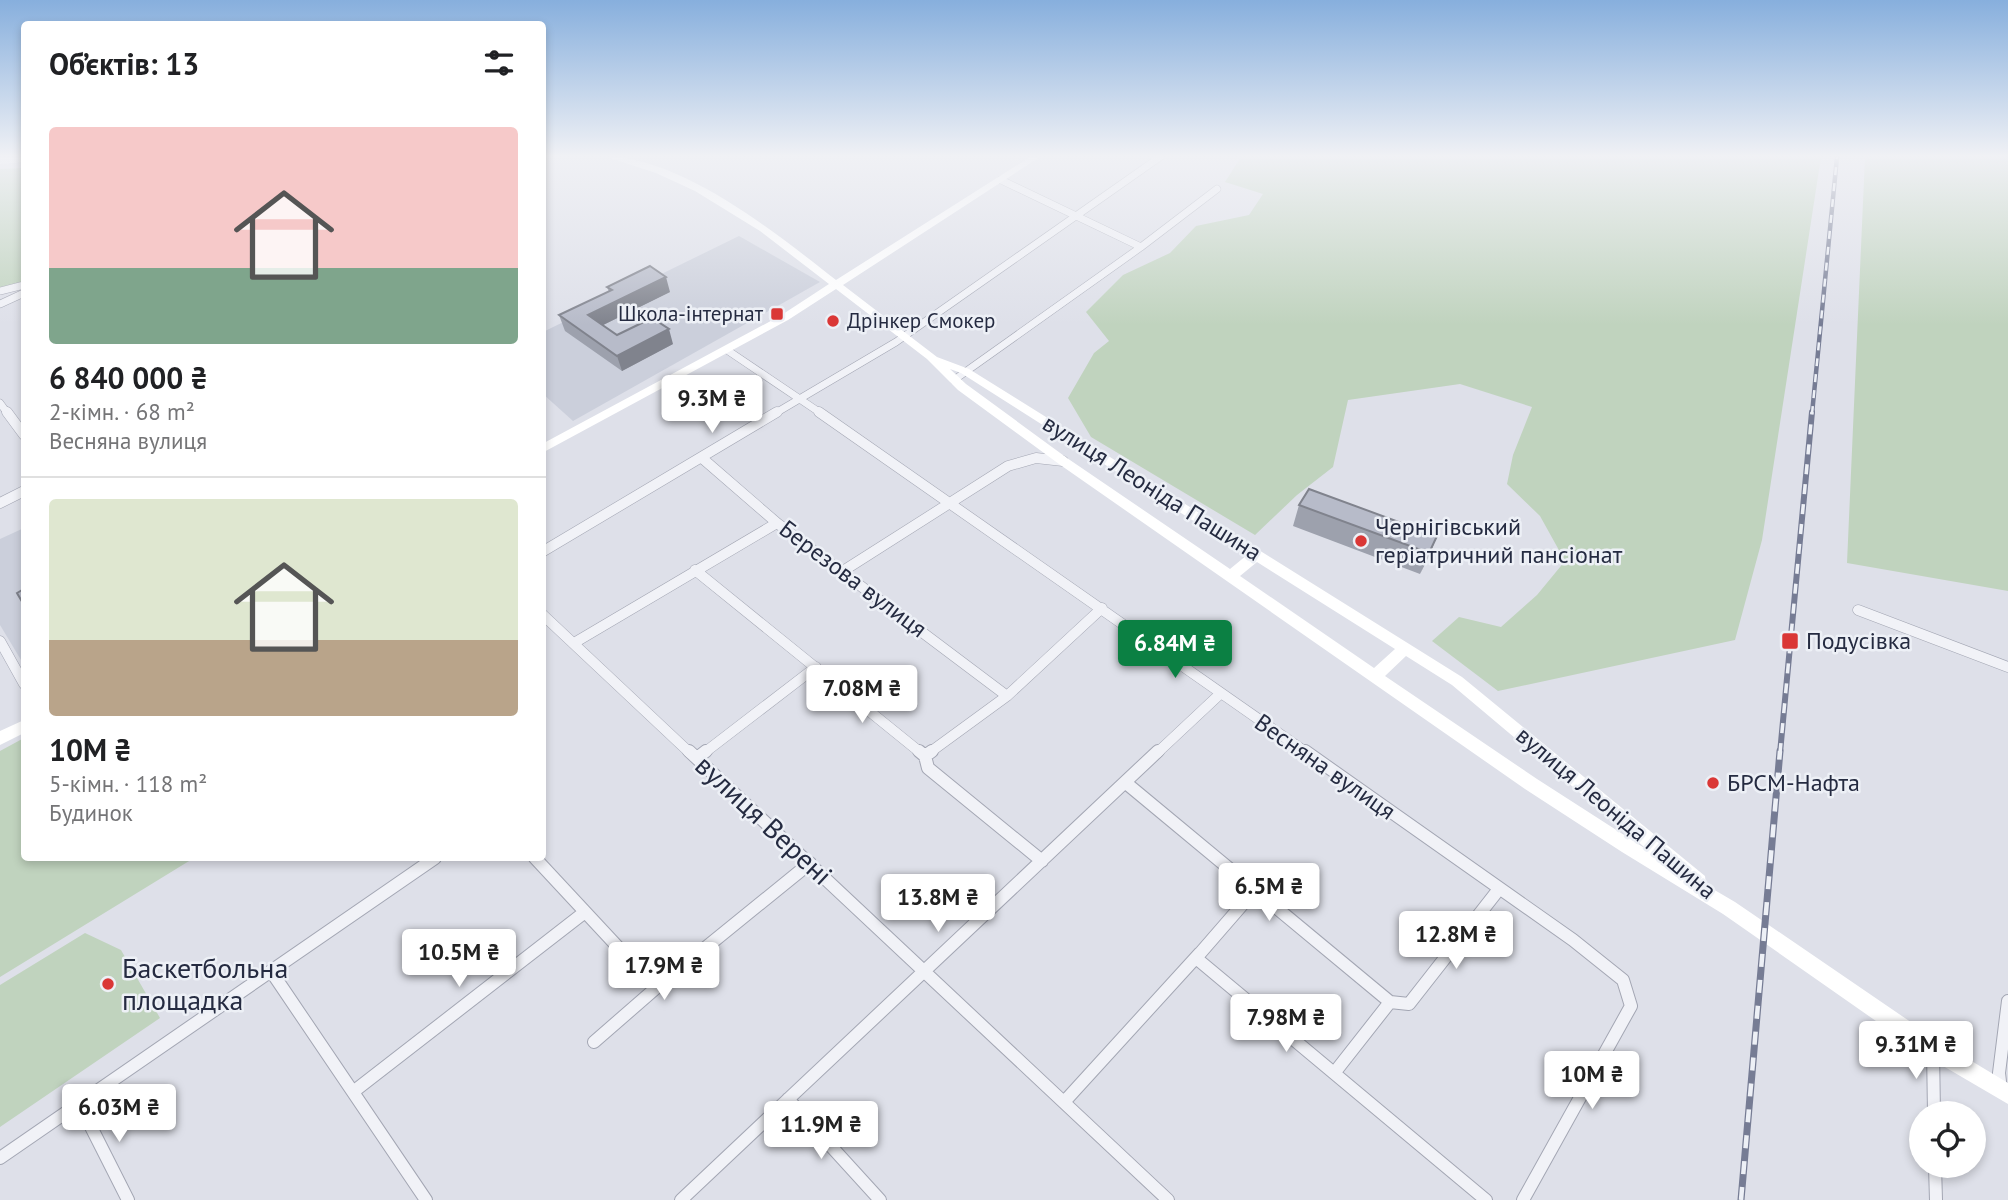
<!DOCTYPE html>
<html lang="uk">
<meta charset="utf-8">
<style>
body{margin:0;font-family:"PT Sans",sans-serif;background:#f2f2f2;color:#202124;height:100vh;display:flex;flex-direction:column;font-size:26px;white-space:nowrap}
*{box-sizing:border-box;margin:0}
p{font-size:23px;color:#757577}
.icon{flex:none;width:38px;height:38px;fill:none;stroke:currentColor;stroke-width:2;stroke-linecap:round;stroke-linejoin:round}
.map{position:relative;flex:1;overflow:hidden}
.side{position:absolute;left:21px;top:21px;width:525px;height:840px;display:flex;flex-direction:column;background:#fff;border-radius:7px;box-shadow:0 4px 10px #0003}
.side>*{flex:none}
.tools{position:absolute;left:1909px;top:1101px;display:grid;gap:14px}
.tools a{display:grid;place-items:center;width:77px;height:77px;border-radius:50%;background:#fff;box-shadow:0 4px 10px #0003;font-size:35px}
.price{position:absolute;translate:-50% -60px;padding:0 16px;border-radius:7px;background:#fff;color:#222;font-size:23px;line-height:46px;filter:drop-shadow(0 2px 4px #0008)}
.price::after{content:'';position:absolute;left:50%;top:42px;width:21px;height:16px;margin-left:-10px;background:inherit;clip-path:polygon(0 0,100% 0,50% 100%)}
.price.on{background:#0b8043;color:#fff}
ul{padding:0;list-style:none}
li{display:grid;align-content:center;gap:14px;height:371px;padding:0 28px}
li+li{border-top:2px solid #e0e0e0}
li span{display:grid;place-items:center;height:217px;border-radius:7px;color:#555}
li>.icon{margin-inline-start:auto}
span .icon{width:126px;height:126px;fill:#fffc;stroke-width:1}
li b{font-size:30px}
h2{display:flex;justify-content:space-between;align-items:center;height:84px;padding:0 28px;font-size:30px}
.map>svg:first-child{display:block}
</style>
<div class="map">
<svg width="2008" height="1200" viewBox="0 0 2008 1200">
<rect width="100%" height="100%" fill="#dee0e9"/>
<path fill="#cbcfdb" d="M739,236l81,46 -247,139 -30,-27v-62z
M24,528v137l-24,-40v-86z"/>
<path fill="#c0d3be" d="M1241,157h580l-59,383 -27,100 -237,51 -66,-50 27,-24 42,10 36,-32 28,-34 -25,-45 -33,-32 6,-29 19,-48 -72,-23 -112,16 -15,67 -36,28 -42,40 -164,-98 -23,-39 26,-45 15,-12 -23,-29 37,-37 47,-22 26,-27 53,-11 14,-21 -38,-12z
M1865,157h143v434l-161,-28z
M24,168v114l-24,6v-119z
M24,738v120h170l-194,119v-226z
M85,933l36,17 39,68 -160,109v-142z"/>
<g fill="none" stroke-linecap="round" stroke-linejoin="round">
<defs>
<path id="minor-far2" d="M1001,180l140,67
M0,291l24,-6
M0,304l24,-11
M727,350l95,64
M954,380l187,-133 76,-58
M0,403l8,11
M774,414l122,-72 264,-185"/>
<path id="minor-far1" d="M7,412l17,23
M819,412l488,341
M702,458l75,65 230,173
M0,503l24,-12
M542,552l235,-140
M695,570l226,183
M843,571l165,-105 28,-8 27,3
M1858,610l150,57
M542,614l148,139
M0,641l24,43
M574,643l203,-120
M704,753l112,-86
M929,753l78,-57 95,-88
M1157,753l63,-59"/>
<path id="minor" d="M689,751l479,449
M919,751l6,5 3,12 114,93
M1305,751l268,189 50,40 8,26 -108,194
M925,756l7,-5
M697,758l9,-7
M1126,783l264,219 -55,70
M535,858l121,130 154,-125
M1255,890l-59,68 290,242
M271,971l155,229
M1390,1002l19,2 90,-115
M594,1042l62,-54
M1933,1050l1,63
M2001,1090l-2,-17 9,-72
M353,1092l232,-180
M788,1099l92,101
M1065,1101l135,-148
M79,1103l49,97
M0,1158l435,-300
M1935,1166l1,34
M681,1200l477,-449"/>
</defs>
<use href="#minor-far2" stroke="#a3a6b3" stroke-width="8"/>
<use href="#minor-far1" stroke="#a3a6b3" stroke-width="11"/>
<use href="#minor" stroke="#a3a6b3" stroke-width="14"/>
<use href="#minor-far2" stroke="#f1f2f7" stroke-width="7"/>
<use href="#minor-far1" stroke="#f1f2f7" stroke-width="10"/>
<use href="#minor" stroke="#f1f2f7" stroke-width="12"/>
<path fill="#fff" fill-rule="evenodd" d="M24,157v5l-24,2v-6z
M607,157c76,0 171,78 229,123l194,-123h10l-197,128 94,72 32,12 493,308 243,199 1,9 29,17 205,140 68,41v21l-82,-48 -203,-142 -101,-62 -97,-63 -466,-325 -101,-74 -31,-31 -91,-70 -48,31 -246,133v-9l238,-128 49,-32 -69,-53 -65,-40 -39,-18zM950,369l11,4 286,182 -17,14 -163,-111 -101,-74zM1257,562l138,87 -21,19 -134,-92zM1406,656l46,29 197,166 -112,-72 -152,-103z
M24,720v13l-24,12v-14z"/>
<defs>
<path id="rail-far2" d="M1812,414l25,-257"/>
<path id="rail-far1" d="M1780,753l32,-341"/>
<path id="rail" d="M1741,1200l39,-449"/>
</defs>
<use href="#rail-far2" stroke="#767c94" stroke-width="4.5"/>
<use href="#rail-far1" stroke="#767c94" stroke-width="6"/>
<use href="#rail" stroke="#767c94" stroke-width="7"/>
<use href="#rail-far2" stroke="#edf0f6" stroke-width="2.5" stroke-dasharray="8" stroke-linecap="butt"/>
<use href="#rail-far1" stroke="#edf0f6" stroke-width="3.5" stroke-dasharray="10" stroke-linecap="butt"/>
<use href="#rail" stroke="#edf0f6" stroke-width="4.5" stroke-dasharray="13" stroke-linecap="butt"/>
</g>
<path fill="#9da1ad" d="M607,287l63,5 -67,33 14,10 56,9 -51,27 -57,-40 -6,-16 50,-23z
M1299,505l138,31 -17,38 -127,-48z"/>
<path fill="#80838d" d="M666,277l4,15 -77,38 -5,-15z
M669,329l4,15 -51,27 -5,-15z
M1437,536l-8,20 -9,18 9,-21z"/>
<path fill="#b7bbc9" stroke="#80838d" stroke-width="2" d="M650,266l16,11 -78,38 29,20 35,-17 17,11 -52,27 -58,-41 53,-25 -5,-3z
M1309,489l128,47 -8,17 -130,-48z
M24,589v16l-7,-12z"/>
<linearGradient id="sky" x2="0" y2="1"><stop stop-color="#87afdd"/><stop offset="0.48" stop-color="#f0f1f5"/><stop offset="1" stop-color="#f0f1f5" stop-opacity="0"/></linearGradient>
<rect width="2008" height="325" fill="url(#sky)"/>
<g fill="#da3736" stroke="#edf0f6" stroke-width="2.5">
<rect x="770" y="307" width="14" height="14" rx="3.5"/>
<circle cx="833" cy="321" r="7"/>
<circle cx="1361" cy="541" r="7"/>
<rect x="1781" y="632" width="18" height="18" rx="3.5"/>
<circle cx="1713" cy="783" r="7"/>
<circle cx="108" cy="984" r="7"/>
</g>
<g text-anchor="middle" stroke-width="5" stroke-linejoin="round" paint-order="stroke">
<g font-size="21" fill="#252b41" stroke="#edf0f6" text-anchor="end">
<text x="763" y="321">Школа-інтернат</text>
<text x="847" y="328" text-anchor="start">Дрінкер Смокер</text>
</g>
<g font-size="24" fill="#252b41" stroke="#edf0f6">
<text transform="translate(1152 488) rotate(32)" y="8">вулиця Леоніда Пашина</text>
<text transform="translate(853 579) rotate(37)" y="8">Березова вулиця</text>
<text transform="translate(1325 767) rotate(35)" y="8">Весняна вулиця</text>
<text transform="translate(1616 813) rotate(40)" y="8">вулиця Леоніда Пашина</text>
</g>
<g font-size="24" fill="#252b41" stroke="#edf0f6" text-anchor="start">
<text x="1375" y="535">Чернігівський<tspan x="1375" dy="28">геріатричний пансіонат</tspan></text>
<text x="1806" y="649">Подусівка</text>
<text x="1727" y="791">БРСМ-Нафта</text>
</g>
<g font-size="28" fill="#252b41" stroke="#edf0f6">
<text transform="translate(764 820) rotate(43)" y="10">вулиця Верені</text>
</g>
<g font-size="28" fill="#252b41" stroke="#edf0f6" text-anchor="start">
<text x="122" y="978">Баскетбольна<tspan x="122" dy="32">площадка</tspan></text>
</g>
</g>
</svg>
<div class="tools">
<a><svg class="icon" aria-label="locate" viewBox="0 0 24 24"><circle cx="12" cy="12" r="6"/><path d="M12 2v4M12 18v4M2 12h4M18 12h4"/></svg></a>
</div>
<b class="price" style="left:712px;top:435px">9.3M ₴</b>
<b class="price on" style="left:1175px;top:680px">6.84M ₴</b>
<b class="price" style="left:862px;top:725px">7.08M ₴</b>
<b class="price" style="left:1269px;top:923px">6.5M ₴</b>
<b class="price" style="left:938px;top:934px">13.8M ₴</b>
<b class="price" style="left:1456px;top:971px">12.8M ₴</b>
<b class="price" style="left:459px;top:989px">10.5M ₴</b>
<b class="price" style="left:664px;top:1002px">17.9M ₴</b>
<b class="price" style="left:1286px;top:1054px">7.98M ₴</b>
<b class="price" style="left:1916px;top:1081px">9.31M ₴</b>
<b class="price" style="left:1592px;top:1111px">10M ₴</b>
<b class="price" style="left:119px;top:1144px">6.03M ₴</b>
<b class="price" style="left:821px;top:1161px">11.9M ₴</b>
<section class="side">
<h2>Об’єктів: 13<svg class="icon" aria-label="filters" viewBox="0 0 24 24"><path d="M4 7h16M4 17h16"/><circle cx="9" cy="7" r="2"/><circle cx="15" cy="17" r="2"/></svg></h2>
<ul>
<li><span style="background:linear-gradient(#f6c9c9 65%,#7fa58c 0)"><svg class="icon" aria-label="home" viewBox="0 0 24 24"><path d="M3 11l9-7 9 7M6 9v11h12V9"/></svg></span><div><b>6 840 000 ₴</b><p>2-кімн. · 68 m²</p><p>Весняна вулиця</p></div></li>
<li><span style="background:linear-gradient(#dfe7d0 65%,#b9a48a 0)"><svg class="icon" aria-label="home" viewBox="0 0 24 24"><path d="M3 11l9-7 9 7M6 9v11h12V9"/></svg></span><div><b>10M ₴</b><p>5-кімн. · 118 m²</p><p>Будинок</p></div></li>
</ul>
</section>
</div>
